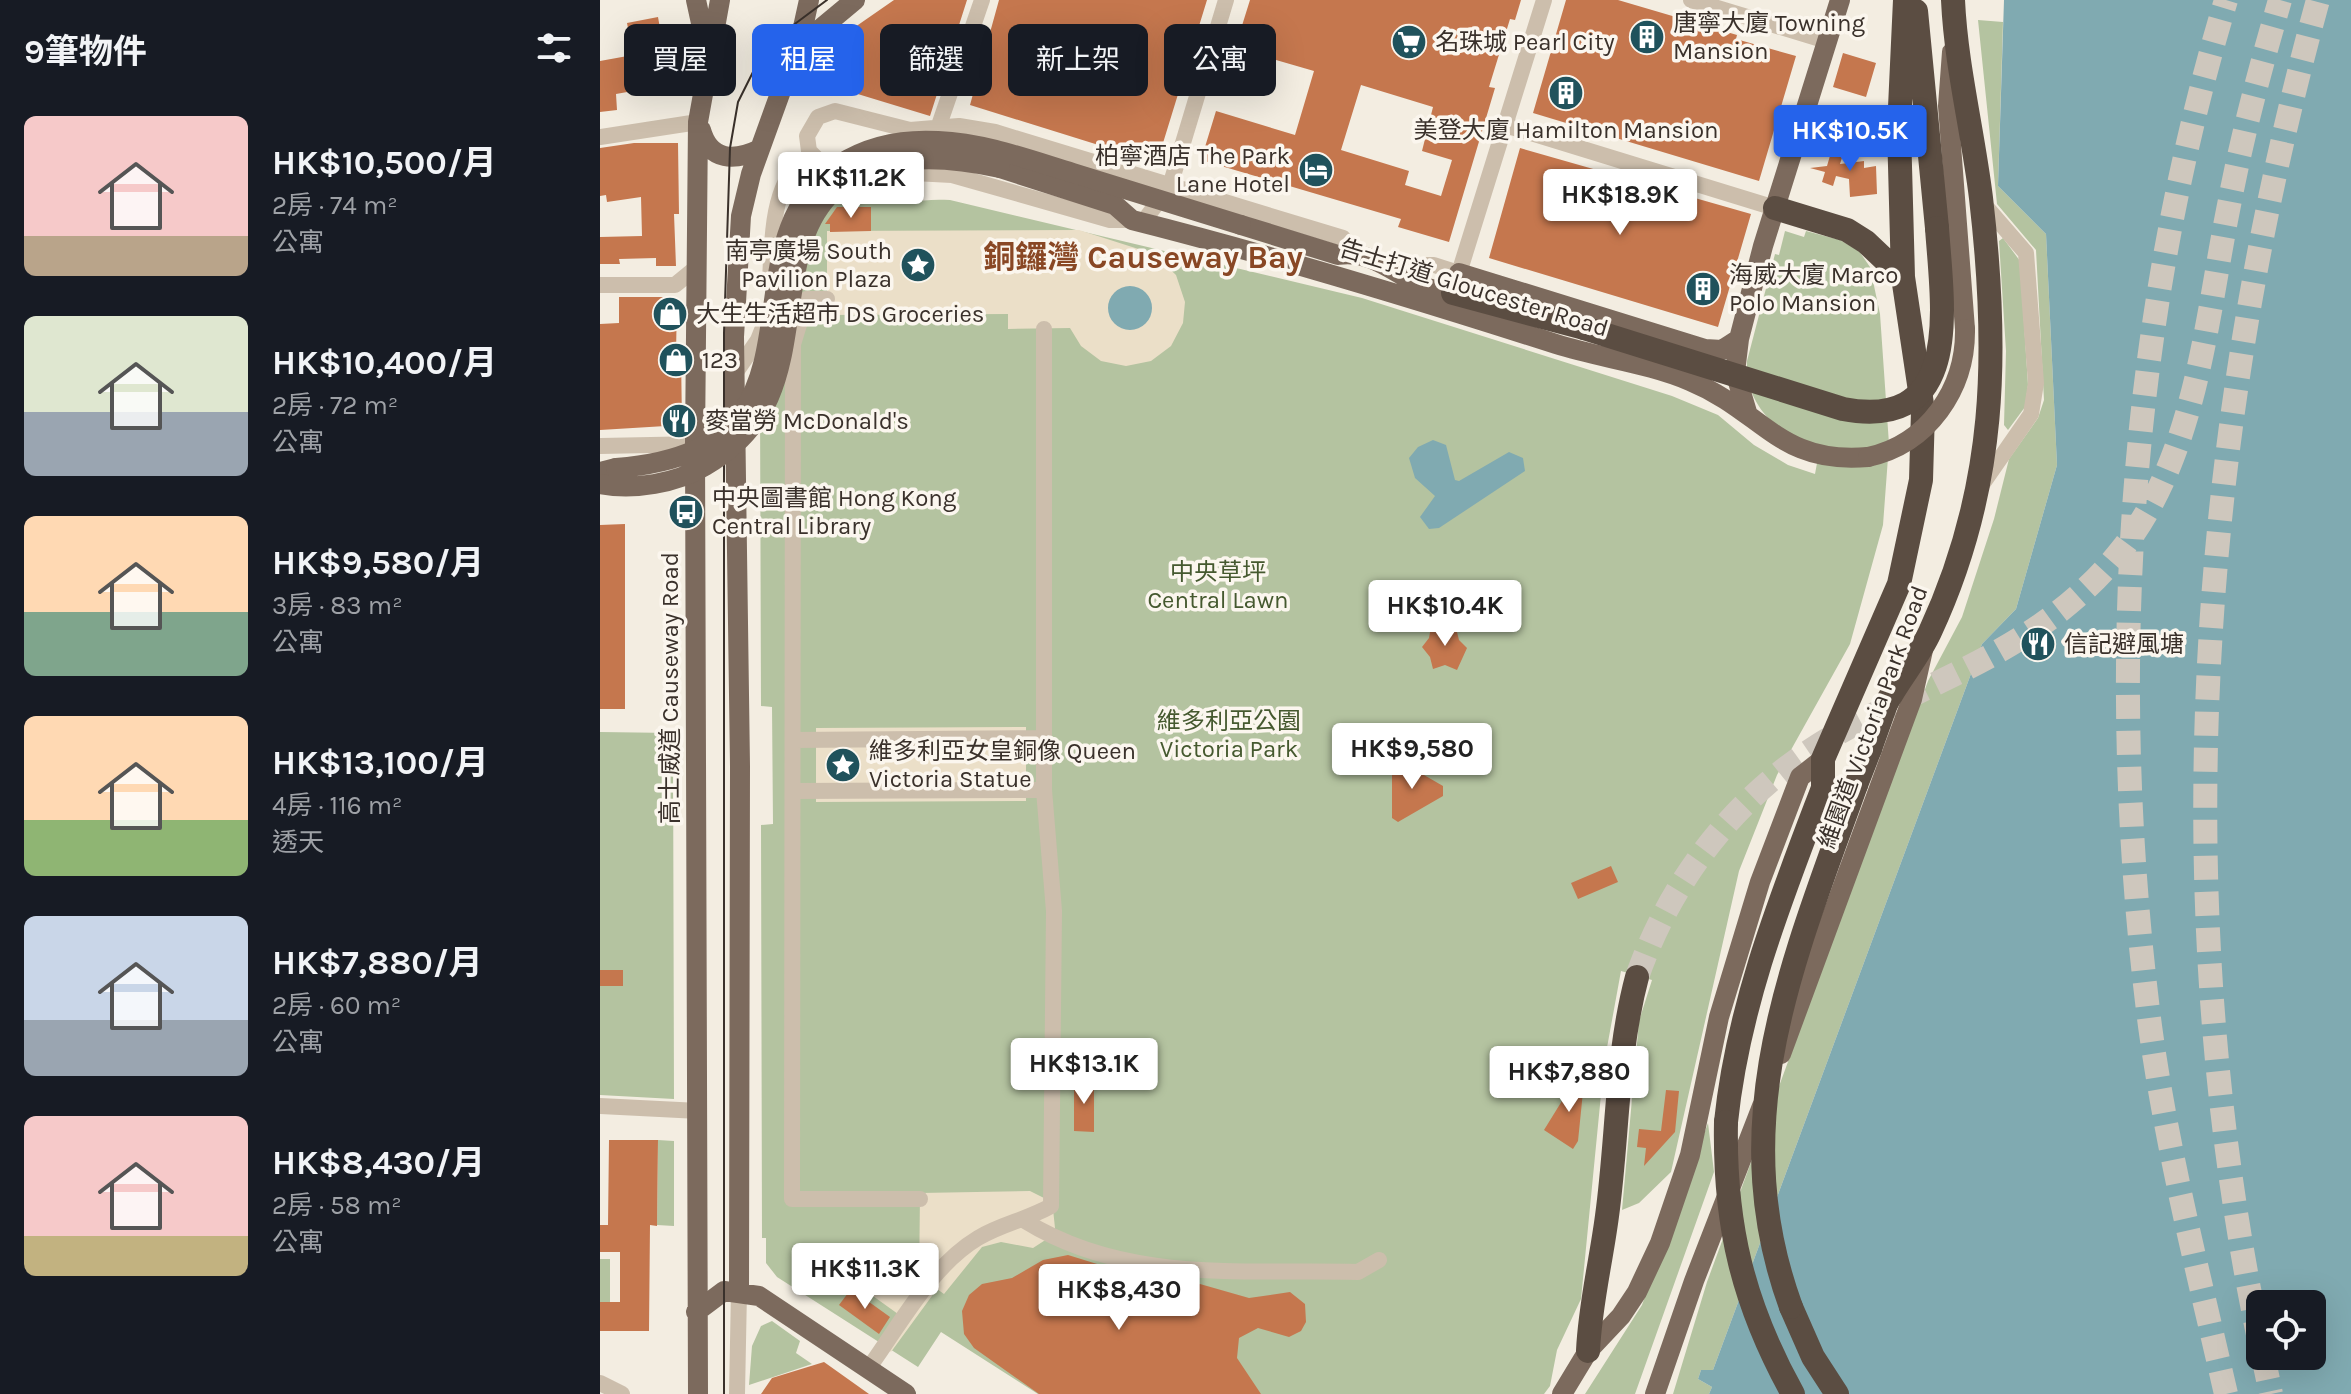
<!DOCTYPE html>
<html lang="zh-TW">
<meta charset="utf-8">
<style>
body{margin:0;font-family:Karla,"Noto Sans TC",sans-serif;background:#20242c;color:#f1f3f6;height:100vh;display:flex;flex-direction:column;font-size:30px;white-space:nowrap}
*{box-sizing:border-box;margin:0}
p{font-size:26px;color:#9ea1a6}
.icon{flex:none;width:44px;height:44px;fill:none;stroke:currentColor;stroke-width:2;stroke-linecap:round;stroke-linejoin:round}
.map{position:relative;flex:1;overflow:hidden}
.sheet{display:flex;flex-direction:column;background:#171b24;width:600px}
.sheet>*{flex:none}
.hud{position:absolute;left:24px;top:24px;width:760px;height:72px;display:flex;gap:16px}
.tools{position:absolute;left:1646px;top:1290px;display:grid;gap:16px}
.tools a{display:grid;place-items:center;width:80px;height:80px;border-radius:12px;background:#171b24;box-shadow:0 8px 32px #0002;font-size:40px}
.price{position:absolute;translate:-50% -68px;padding:0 18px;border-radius:8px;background:#fff;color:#222;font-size:26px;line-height:52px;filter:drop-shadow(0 2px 4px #0008)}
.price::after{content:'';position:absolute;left:50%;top:48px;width:24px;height:18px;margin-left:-12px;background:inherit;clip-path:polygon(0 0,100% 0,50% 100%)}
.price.current{background:#2563eb;color:#fff}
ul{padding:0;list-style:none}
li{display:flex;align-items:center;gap:24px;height:200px;padding:0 24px}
li span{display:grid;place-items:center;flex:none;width:224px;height:160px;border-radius:12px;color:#555}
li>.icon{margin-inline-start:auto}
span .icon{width:96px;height:96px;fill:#fffc;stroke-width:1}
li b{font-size:34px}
h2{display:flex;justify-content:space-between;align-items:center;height:96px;padding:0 24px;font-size:34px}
.pill{padding:0 28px;border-radius:12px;background:#171b24;box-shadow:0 8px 32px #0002;font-size:28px;line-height:72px}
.pill.current{background:#2563eb;color:#fff}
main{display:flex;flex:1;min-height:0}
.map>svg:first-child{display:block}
</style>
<main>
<section class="sheet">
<h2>9筆物件<svg class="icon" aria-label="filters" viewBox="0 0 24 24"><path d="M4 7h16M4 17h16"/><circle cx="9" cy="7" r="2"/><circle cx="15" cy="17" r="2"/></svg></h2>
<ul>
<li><span style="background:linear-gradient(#f6c9c9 75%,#b9a48a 0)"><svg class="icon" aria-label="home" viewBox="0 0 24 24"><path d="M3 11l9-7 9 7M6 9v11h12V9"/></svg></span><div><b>HK$10,500/月</b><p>2房 · 74 m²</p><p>公寓</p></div></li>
<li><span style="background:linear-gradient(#dfe7d0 60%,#9aa5b1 0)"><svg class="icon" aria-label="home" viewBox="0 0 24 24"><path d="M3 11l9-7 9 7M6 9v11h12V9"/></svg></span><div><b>HK$10,400/月</b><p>2房 · 72 m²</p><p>公寓</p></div></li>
<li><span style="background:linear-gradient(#ffd9b3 60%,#7fa58c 0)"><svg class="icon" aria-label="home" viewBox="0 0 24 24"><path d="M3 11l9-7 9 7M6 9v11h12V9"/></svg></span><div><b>HK$9,580/月</b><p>3房 · 83 m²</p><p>公寓</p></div></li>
<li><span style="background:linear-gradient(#ffd9b3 65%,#8fb573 0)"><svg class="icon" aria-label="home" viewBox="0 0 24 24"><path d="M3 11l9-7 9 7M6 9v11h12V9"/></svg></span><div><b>HK$13,100/月</b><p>4房 · 116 m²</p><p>透天</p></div></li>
<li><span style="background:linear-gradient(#c9d6e8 65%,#9aa5b1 0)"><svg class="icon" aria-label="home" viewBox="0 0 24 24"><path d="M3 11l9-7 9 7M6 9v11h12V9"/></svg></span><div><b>HK$7,880/月</b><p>2房 · 60 m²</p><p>公寓</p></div></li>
<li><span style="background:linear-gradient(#f6c9c9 75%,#c2b280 0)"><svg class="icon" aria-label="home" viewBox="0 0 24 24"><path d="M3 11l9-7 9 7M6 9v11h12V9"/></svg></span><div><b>HK$8,430/月</b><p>2房 · 58 m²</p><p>公寓</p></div></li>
</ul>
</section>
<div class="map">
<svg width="1751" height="1394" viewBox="0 0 1751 1394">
<rect width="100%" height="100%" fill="#f3ede1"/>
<path fill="#b4c3a0" d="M1378,20l25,2 -5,164 48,48 11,231 -41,144 -34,35 -269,726h-12l-3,9 14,8 -3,7h-36l34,-112 221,-601 34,-64 32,-98 15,-60 29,-41 6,-18 -8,-150 -39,-46z
M238,193c44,21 68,4 112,7l412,98 310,98 46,19 36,30 34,20 27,9 5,-27c-42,-11 -75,-41 -73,-86l28,-107 4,1 6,-24 19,6 2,-6 34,9 19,11 11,16 10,47 9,130 -6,81 -33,119 -73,131 -38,96 -68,301 -32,31 -17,7 17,-189 13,-41 -31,-9 -17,93 -23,235 -24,51 -7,36 -6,8h-506l-97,-62 -23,35 -141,-90 -11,-14v-25h-4l-1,-413 12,-1 -1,-117 -11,-1 -1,-308 21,-126z
M1403,238l17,23 8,124 -3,22 -17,23 -4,-5 2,-74 -7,-110z
M0,732l73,1 1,366 -74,-4z
M1108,1123l6,49 -79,222h-50l57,-89z
M58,1140l16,1v85l-17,-1z
M0,1259h10v43h-10z
M172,1321l28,20 -4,12 16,11 -63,21 3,-39 9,-20z"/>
<path fill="#ebdfc8" d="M479,230l75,24 22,21 9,27 -2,21 -12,23 -20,15 -25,5 -25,-5 -20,-15 -11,-18 -62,1v-15l-181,1v-84z
M426,727v74l-210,1v-74z
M430,1191l18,9 5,9 2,19 -5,9 -17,11 -32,-6 -19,5 -38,47 -7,-5 -46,63 -14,-9 21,-29 -39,-28 60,-1 1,-92z"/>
<path fill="#80aab1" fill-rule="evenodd" d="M1404,0h347v1394h-642l3,-7 -14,-8 3,-9h12l269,-726 34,-35 41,-144 -11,-231 -48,-48zM1660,1304h52v52h-52z
M508 308a22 22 0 1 1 44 0a22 22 0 1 1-44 0Z
M833,440l13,5 9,35 4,1 50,-29 14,6 2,13 -86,57 -10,1 -9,-12 15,-21 -20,-18 -6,-20 9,-11z"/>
<path fill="#c5774e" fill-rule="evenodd" d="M294,0h73l-37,116 -115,-35 30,-47z
M399,0h208l-44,143 -26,14 -167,-52z
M650,0h271l-6,20 -5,-1 -21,68 6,1 -46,154 -51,-15 3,-8 -200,-59 15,-49 79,24 19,-64 -79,-23zM761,85l72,22 -11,44 30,9 -11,36 -36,-11 4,-14 -68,-21z
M966,0h52l119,35 -1,4 60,17 -37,125 -226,-68z
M58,17l10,56 -9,1 2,12 -45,8 1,16 -17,2v-51l33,-6 -6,-32z
M1243,53l33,10 -10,34 -33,-10z
M1234,142l12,3 -6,19 24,-3v7l12,-2 1,28 -27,3 -1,-18 -13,-3 -3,10 -11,-4 3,-10 -15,-4 17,-2z
M34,143h44l1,71h-5l2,52h-20v-8l-37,1 1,5h-20v-27l42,-1 -1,-39 -34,5 -1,-7 -6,1v-48z
M920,148l231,66 -33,113 -229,-69z
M237,207h34v24l-41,1v-8h-5z
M19,297h58l-1,58h5l1,70 -82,5v-106l19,-1z
M25,524v185h-25v-184z
M831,627l13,4 12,-3 3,12 8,8 -10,22 -12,-5 -12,4 -3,-12 -8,-10 7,-9z
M798,760l45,26v10l-45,26 -6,-4v-54z
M1011,866l7,16 -40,17 -7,-16z
M0,970h23v16h-23z
M986,1062l-8,79 -5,8 -29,-19z
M494,1079v53l-20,-1v-51z
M1066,1090l13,1 -4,41 -31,34 2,-18 -9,-1 2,-18 22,2z
M9,1140h49l-1,86 -7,-1 -1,106h-49v-29h20v-50h-20v-27h8z
M468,1255l42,13 27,22 23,8 40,-14 49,14 41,-6 15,12 1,18 -5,9 -12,6 -31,-9 -19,10 -2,20 24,36h-222l-65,-46 -10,-14 -2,-23 7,-16 13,-11 30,-6 31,-18z
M251,1289l39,28 -11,17 -40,-29z
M224,1362l45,32h-108l11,-16z"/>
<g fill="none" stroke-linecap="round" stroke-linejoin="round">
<path stroke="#cec7bd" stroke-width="24" stroke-dasharray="24 12" stroke-linecap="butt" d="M1037,977c37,-106 109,-193 207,-247 103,-57 203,-85 279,-182 75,-98 83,-231 107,-348 13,-68 31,-134 50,-200
M1660,1344c-94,-445 -62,-908 58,-1344
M1663,1356l8,38
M1626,1394c-28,-122 -59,-244 -76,-368 -44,-343 -24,-694 76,-1026"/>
<path stroke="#ccbeac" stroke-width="16" d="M1091,0l136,41
M1204,117l48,14
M905,125l270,83
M336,134l46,-134
M0,137l98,-15
M532,220h-22l-158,-45 -38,-2 -25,5 -30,-3 -42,-16 -8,-8 -2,-15 11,-19 17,-6 75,19 49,-4 36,6 348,106 11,14
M543,222l27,-36 56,-186
M788,265h46l25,8 85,-273
M170,281c2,-36 1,-91 29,-118l18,-4
M0,285h75l22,-18
M227,299h-20l-14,45 -1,855h128
M136,372l22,-32 8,-20
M0,446l102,-2
M1381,486l50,-72 5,-31 -10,-130 -45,-52
M193,740l251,-2
M193,791l251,-1
M0,1106l99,5
M425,1221c102,63 219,48 333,51l21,-12
M268,1369c32,-44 63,-103 110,-131 23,-14 48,-18 73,-32l3,-295 -10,-121v-461
M0,1383l22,11
M137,1394l2,-103"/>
<path stroke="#7c6a5d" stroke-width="20" d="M96,0l12,55
M198,50l11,-50
M1352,52l-4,54 17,223
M101,130c9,32 34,31 59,19
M400,168l115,37 17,15c143,36 284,79 424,124 44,14 92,19 134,37 73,30 89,84 178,76
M641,225l97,30c35,-6 58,21 89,33 8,2 17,3 26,5l6,-20 246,76 17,1 17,-11
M1147,412l-12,-40 4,-33 24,-93 77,-246
M0,472l16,-4
M1181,1054l131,-355 11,-49
M139,1291l1,-525 -6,-429 7,-121 10,-42 39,-108 17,-26 48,-40
M96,1312l28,-21 35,5 147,98
M98,1394l-3,-950 3,-322 22,-122
M962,1394l26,-43 33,-35 16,-24 23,-49 30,-88 29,-138 41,-135 40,-105 23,-18
M1055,1394l39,-113 68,-175"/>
<path stroke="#5b4d42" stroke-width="24" d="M1316,11l21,217
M1175,208l72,22 19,12 37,35
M853,293l131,35
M1286,704c13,-25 32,-46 44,-72 67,-144 69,-279 51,-434 -8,-66 -25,-132 -28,-198
M1256,785l14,-36
M1126,1122c12,-117 55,-224 97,-334v-29l76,-175 22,-104 2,-69 -20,-134 -4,-148 6,-129
M1191,1307l22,50 24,37
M988,1351c2,-46 13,-89 19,-135 11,-80 9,-160 30,-239"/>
<path stroke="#3a312b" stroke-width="2" d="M124,1394v-1061l6,-185 8,-46 21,-42 29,-31 39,-29"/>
<path stroke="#7c6a5d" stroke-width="20" d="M1268,457c60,-13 98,-68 97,-128
M16,468c233,-17 98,-222 224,-304 30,-19 63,-25 98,-23 47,2 92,19 135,32 56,17 112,35 168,52
M0,484c33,7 77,-1 105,-18 91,-53 73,-132 96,-218 26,-96 119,-98 199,-80"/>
<path stroke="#5b4d42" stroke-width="24" d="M984,328l259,81c122,23 99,-105 94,-181
M1270,749l16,-45
M1126,1122c-2,103 17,182 67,272
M1191,1307c-68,-186 2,-346 65,-522"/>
</g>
<defs>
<symbol id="building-disc" viewBox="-11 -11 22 22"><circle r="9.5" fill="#20525c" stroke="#fbf6ee"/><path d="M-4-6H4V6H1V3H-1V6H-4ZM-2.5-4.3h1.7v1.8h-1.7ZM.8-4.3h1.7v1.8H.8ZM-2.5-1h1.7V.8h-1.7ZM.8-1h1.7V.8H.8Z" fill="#fff"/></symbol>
<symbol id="supermarket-disc" viewBox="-11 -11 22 22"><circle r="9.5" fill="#20525c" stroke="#fbf6ee"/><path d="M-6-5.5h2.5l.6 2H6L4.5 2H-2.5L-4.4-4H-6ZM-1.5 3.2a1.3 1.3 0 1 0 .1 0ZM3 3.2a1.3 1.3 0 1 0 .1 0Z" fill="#fff"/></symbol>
<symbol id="hotel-disc" viewBox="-11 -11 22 22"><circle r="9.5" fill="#20525c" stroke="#fbf6ee"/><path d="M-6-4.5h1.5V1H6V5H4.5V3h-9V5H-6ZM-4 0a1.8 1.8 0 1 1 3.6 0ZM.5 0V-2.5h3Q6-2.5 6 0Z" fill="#fff"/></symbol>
<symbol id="sight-disc" viewBox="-11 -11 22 22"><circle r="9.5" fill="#20525c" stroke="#fbf6ee"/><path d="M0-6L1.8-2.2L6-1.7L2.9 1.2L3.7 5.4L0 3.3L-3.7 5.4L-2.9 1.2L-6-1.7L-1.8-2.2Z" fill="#fff"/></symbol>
<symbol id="shop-disc" viewBox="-11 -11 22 22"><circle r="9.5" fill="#20525c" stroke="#fbf6ee"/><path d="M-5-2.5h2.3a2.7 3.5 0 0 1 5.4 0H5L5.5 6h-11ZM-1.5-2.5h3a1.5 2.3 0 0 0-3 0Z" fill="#fff"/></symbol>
<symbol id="restaurant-disc" viewBox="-11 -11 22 22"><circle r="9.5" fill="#20525c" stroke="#fbf6ee"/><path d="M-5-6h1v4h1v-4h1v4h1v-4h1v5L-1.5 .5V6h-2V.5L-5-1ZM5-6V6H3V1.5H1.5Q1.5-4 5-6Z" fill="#fff"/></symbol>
<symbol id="bus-disc" viewBox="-11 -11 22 22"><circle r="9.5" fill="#20525c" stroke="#fbf6ee"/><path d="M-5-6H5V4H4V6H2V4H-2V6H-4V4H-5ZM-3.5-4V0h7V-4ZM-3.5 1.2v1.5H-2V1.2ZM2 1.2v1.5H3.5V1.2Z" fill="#fff"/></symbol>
</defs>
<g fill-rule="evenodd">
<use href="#building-disc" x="1027" y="17" width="40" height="40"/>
<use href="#supermarket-disc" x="789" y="22" width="40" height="40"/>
<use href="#building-disc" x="946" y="73" width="40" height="40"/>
<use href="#hotel-disc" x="696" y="150" width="40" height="40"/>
<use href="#sight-disc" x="298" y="245" width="40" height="40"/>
<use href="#building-disc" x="1083" y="269" width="40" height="40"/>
<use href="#shop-disc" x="50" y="294" width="40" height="40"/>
<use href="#shop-disc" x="56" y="340" width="40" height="40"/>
<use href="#restaurant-disc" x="59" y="401" width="40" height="40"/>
<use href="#bus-disc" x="66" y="492" width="40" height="40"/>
<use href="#restaurant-disc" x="1418" y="624" width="40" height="40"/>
<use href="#sight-disc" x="223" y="745" width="40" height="40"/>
</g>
<g text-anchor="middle" stroke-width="7" stroke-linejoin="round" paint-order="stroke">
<g font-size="24" fill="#3a312b" stroke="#fbf6ee" text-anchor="start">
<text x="1073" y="31">唐寧大廈 Towning<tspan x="1073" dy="28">Mansion</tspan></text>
<text x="835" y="50">名珠城 Pearl City</text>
<text x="966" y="138" text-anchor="middle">美登大廈 Hamilton Mansion</text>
<text x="690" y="164" text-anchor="end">柏寧酒店 The Park<tspan x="690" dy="28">Lane Hotel</tspan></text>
<text x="292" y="259" text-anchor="end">南亭廣場 South<tspan x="292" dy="28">Pavilion Plaza</tspan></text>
<text x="1129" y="283">海威大廈 Marco<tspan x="1129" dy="28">Polo Mansion</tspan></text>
<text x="96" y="322">大生生活超市 DS Groceries</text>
<text x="102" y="368">123</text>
<text x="105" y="429">麥當勞 McDonald's</text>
<text x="112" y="506">中央圖書館 Hong Kong<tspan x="112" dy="28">Central Library</tspan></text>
<text x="1464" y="652">信記避風塘</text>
<text x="269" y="759">維多利亞女皇銅像 Queen<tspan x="269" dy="28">Victoria Statue</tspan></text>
</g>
<g font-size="24" fill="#3a312b" stroke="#fbf6ee">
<text transform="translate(874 288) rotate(17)" y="8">告士打道 Gloucester Road</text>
<text transform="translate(70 688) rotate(-90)" y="8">高士威道 Causeway Road</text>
<text transform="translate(1273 717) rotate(-70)" y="8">維園道 Victoria Park Road</text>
</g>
<g font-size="24" fill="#45592f" stroke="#fbf6ee">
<text x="618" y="580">中央草坪<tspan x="618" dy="28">Central Lawn</tspan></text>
<text x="629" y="729">維多利亞公園<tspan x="629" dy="28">Victoria Park</tspan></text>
</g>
<g font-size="32" font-weight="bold" fill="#894724" stroke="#fbf6ee">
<text x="543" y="268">銅鑼灣 Causeway Bay</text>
</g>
</g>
</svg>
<div class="tools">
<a><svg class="icon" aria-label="locate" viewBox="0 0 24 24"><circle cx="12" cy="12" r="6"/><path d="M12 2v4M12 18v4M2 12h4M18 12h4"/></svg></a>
</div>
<b class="price current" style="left:1250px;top:173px">HK$10.5K</b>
<b class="price" style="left:251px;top:220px">HK$11.2K</b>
<b class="price" style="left:1020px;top:237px">HK$18.9K</b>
<b class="price" style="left:845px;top:648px">HK$10.4K</b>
<b class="price" style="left:812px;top:791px">HK$9,580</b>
<b class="price" style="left:484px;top:1106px">HK$13.1K</b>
<b class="price" style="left:969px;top:1114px">HK$7,880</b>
<b class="price" style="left:265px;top:1311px">HK$11.3K</b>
<b class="price" style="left:519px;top:1332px">HK$8,430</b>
<div class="hud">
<a class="pill">買屋</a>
<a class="pill current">租屋</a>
<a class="pill">篩選</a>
<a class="pill">新上架</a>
<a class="pill">公寓</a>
</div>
</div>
</main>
